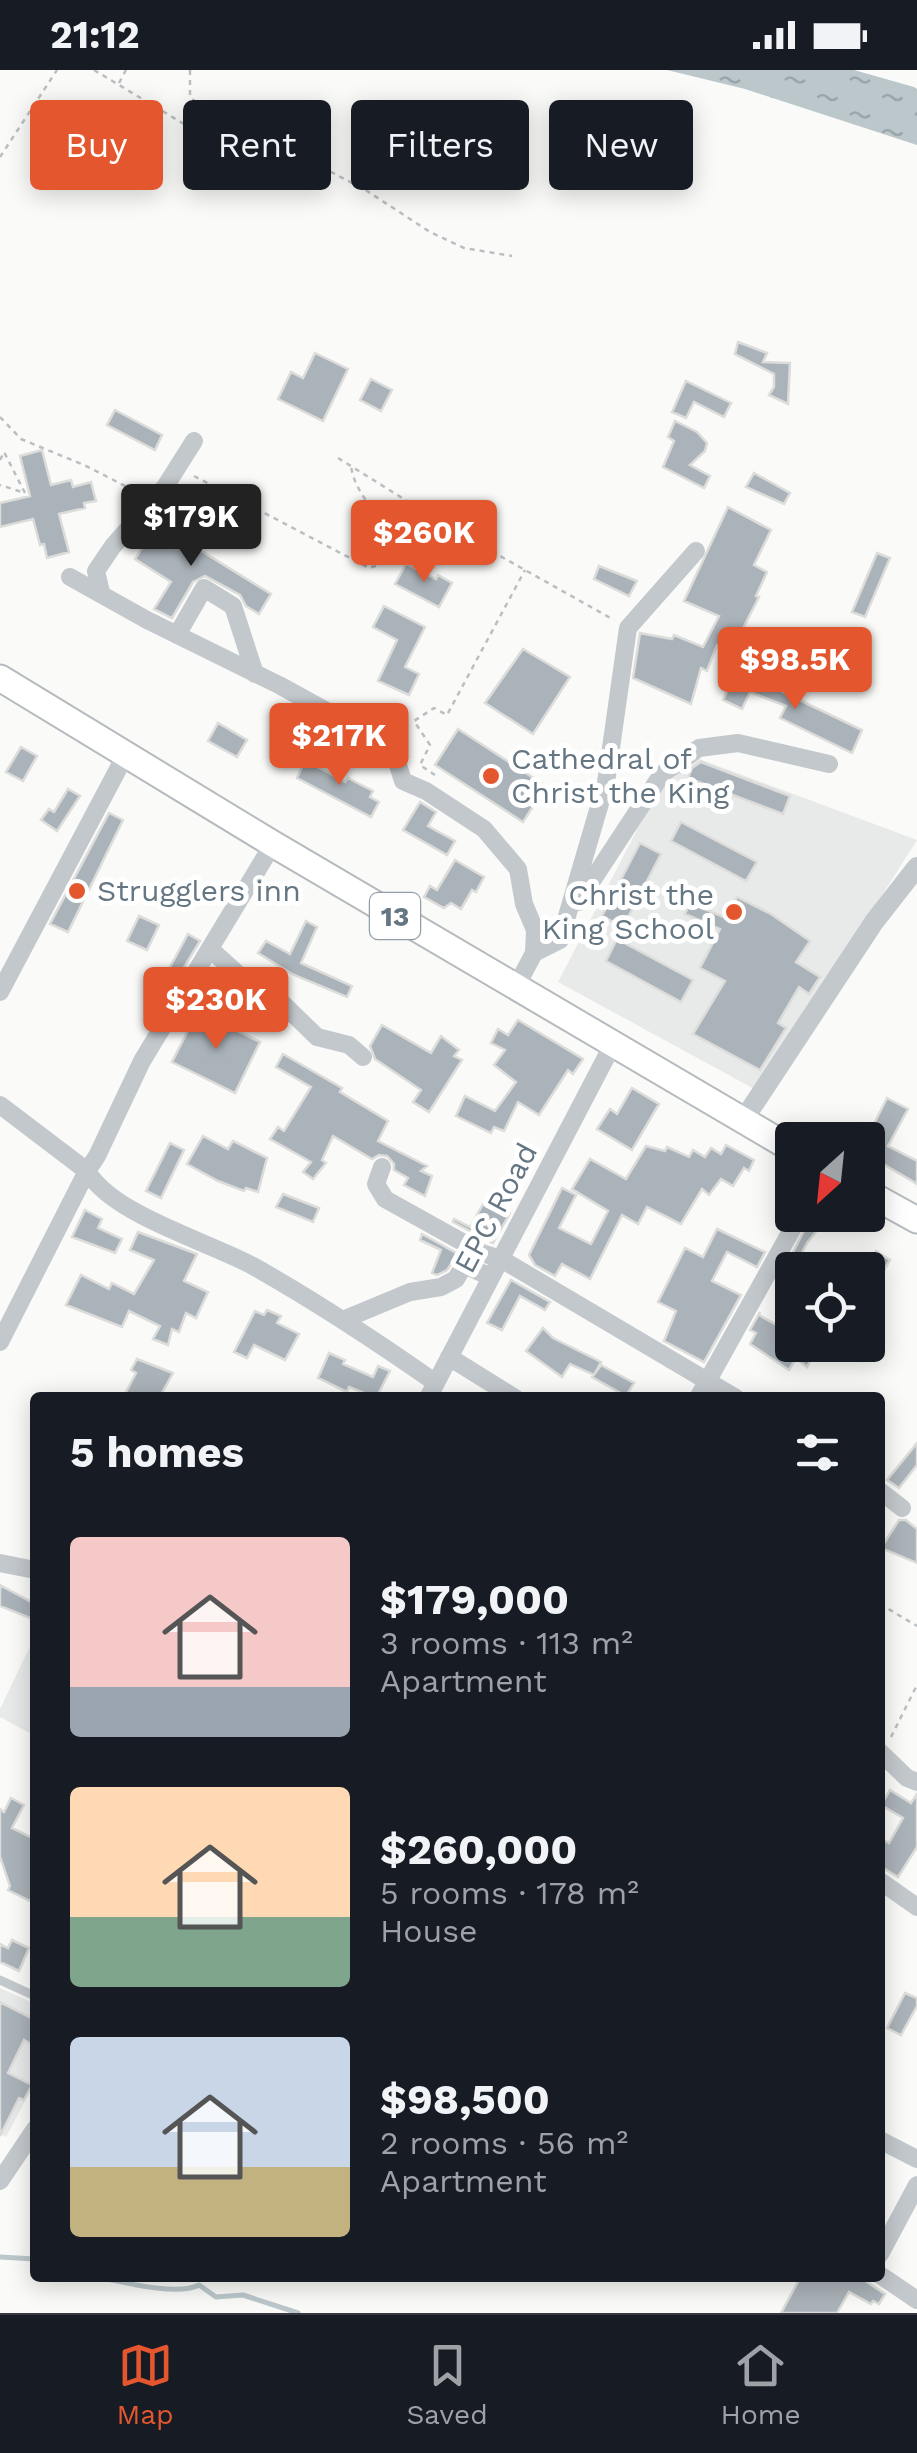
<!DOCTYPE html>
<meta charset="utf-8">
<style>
body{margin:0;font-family:"Work Sans",sans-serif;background:#20242c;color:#f1f3f6;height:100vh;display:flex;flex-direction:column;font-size:38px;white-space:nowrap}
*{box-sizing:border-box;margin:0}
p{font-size:32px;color:#9ea1a6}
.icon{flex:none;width:55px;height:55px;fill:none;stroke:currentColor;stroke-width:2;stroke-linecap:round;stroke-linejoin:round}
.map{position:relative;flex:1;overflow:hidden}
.drawer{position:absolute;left:30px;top:1322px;width:855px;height:890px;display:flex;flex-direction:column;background:#171b24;border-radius:10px;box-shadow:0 5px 25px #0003}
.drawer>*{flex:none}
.top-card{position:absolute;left:30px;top:30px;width:858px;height:90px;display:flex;gap:20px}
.needle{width:65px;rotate:207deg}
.controls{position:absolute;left:775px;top:1052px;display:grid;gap:20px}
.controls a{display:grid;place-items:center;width:110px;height:110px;border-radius:10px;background:#171b24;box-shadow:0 5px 25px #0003;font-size:50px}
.price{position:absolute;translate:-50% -85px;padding:0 22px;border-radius:10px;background:#e4572e;color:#fff;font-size:32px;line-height:65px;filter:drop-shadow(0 2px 5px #0008)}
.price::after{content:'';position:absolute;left:50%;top:60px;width:30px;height:22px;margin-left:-15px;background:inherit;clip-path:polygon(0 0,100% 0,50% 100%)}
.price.selected{background:#222;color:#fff}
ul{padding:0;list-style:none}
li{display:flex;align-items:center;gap:30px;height:250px;padding:0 40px}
li span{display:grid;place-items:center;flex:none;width:280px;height:200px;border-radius:10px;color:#555}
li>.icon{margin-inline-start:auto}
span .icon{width:120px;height:120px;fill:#fffc;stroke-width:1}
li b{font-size:42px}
h2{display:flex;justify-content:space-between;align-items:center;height:120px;padding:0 40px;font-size:42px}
.pill{padding:0 35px;border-radius:10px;background:#171b24;box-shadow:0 5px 25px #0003;font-size:35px;line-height:90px}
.pill.selected{background:#e4572e;color:#fff}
.status{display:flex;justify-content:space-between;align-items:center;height:70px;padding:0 50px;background:#171b24;direction:ltr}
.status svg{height:28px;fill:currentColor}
.dock{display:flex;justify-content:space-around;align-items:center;height:140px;border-top:2px solid #363941;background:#171b24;font-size:28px;color:#9ea1a6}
.dock a{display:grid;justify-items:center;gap:5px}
.dock .selected{color:#e4572e}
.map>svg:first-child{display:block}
</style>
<div class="status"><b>21:12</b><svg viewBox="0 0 49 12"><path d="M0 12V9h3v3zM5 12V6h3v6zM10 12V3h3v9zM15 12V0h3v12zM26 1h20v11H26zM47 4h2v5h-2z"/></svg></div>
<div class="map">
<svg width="917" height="2243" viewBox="0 0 917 2243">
<defs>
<pattern id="water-ripples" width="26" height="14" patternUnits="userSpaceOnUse" patternTransform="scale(2.5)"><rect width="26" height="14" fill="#bbc7cb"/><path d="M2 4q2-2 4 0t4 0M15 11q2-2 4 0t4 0" fill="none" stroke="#9ca6aa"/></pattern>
</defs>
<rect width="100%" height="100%" fill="#fafaf8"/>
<path fill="#e8e9e9" d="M678,681l239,89 -159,251 -200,-109z
M35,1566v100l-35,-19v-8z
M0,1918l35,16v78l-29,55 -6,-3z"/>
<path fill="url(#water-ripples)" d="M667,0h187l60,17 3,2v56l-172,-56z"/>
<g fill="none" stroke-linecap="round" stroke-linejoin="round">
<path stroke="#bbc7cb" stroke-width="5" d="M0,2187l35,2
M102,2208c25,5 76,18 97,7l17,12 27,-2 55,18"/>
</g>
<path fill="#aab3b9" stroke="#dcdcda" stroke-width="2.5" d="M738,272l29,11 -4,9 27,1 -2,41 -19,-9 5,-8v-13l-39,-20z
M315,283l33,16 -25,52 -45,-22 13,-27 12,6z
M371,309l21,11 -11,21 -21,-11z
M686,311l45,22 -7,14 -30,-15 -8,16 -14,-6z
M115,340l47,25 -7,15 -48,-25z
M675,351l22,11 10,11 -2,8 -15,14 20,11 -6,12 -41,-21 11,-26 -6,-4z
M42,380l9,35 20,-5 2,7 18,-5 5,19 -12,2 1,5 -26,6 10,38 -22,6 -3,-14 -4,1 -7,-26 -33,8v-24l30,-7 -10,-40z
M754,403l36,20 -6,11 -38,-17z
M728,437l43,23 -17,35 13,7 -11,24 3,1 -28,55 -14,-7 -10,26 -6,-3 -10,36 -58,-26 7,-45 32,6 2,-4 29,12 16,-31 -35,-15z
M163,444l22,14 -6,9 92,57 -12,20 -13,-8 -6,-11 -35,-19 -12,6 -21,36 -18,-9 17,-27 -36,-23z
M877,483l13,5 -25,59 -13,-5z
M406,494l30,15 2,-4 14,8 -13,24 -44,-23z
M599,496l38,15 -8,15 -35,-17z
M384,536l41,21 -20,40 14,7 -10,21 -31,-14 19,-41 -24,-13z
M523,579l47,28 -37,57 -48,-31z
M737,600l125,60 -10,23 -72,-35 6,-12 -36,-14 -8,17 -19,-9z
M218,653l29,17 -10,17 -29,-16z
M458,659l88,57 -23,36 -88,-57z
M21,677l16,9 -14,25 -17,-9z
M305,690l40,22 3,-4 25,13 -3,6 9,5 -8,15 -74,-39z
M701,692l89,34 -7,18 -95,-36 4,-10z
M68,719l12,7 -23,35 -16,-11 8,-11 5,3z
M420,732l16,10 -8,14 27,15 -8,14 -44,-25z
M109,743l14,7 -55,112 -18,-8z
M681,752l76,40 -11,19 -75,-40z
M640,773l21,11 -38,73 -21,-11z
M455,790l29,17 -8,15 -4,-2 -11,19 -10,-6 -7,5 -20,-11 6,-11 7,4z
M737,827l34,17 39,27 -14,21 24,15 -11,17 -10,-7 -21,36 8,5 -26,42 -67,-36 32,-53 -25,-13 20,-39 -35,-15 5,-11 36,15z
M139,846l20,9 -12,25 -20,-9z
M306,851l11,6 -16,36 51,23 -5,11 -53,-22 -36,-22 8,-12 24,13z
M188,864l12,7 -20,33 -10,-7z
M617,869l76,41 -12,22 -75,-41z
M198,941l62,31 -25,51 -63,-31z
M518,950l65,39 -10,15 -5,-4 -29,45 -21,-13 -14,29 -10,-4 -3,6 -35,-17 9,-20 30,15 21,-29 -22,-17 11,-15 -14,-7 7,-14 10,6z
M382,955l49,28 10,-17 18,14 -5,6 8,4 -33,52 -16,-10 8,-12 -46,-31 -5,-13z
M283,984l59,34 -2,4 48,29 -10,20 49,25 -6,5 11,5 -7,20 -21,-11 4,-7 -14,-8v-6l-7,-8 -8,-1 -7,4 -39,-23 -11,24 4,3 -13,16 -10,-7 8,-10 -41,-23 8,-12 6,4 27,-44 -35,-20z
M632,1018l27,16 -27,46 -35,-21 13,-20 7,5z
M887,1028l21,11 -20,37 29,15v23l-49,-29v-8l10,-21 -4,-2z
M203,1066l25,13 5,-8 34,17 -9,34 -12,-4 -2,3 -26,-10 -31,-17z
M170,1073l14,7 -23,48 -15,-7z
M726,1075l28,15 -5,11 -5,-3 -11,18 -12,-7 -12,16 -7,-6 -21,35 -34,-17 -9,17 -16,-9 -32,64 -28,-15 -7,12 -20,-11 -6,-10 33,-67 14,7 -17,33 32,16 17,-33 -36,-22 18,-30 36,20 20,-33 19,5 2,-4 22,10 4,-7 12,7 6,-9 10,6z
M283,1124l36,14 -6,14 -37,-15z
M485,1131l25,12 -17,30 -40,-21 1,-3 16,8z
M85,1140l17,9 -4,9 24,11 -7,14 -43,-16z
M812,1145h17l-22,28 -14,27 -7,-4z
M717,1159l48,23 -8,15 -30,-15 -15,29 29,14 -37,67 -40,-21 12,-30 -18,-9 27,-54 18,9z
M138,1162l59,22 -13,27 24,11 -12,26 -10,-5 -7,19 -7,-3 -4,16 -15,-6 7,-13 -31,-15 -7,16 -56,-22 15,-30 28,14 3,-6 22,11 20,-34 -24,-10z
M422,1164l36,20 -11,16 -10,5 -5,-2 9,-23 -21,-10z
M876,1181l14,9 -22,38v-34l3,-1z
M511,1210l39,22 -5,8 -25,-14 -18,34 -15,-7z
M267,1240l14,6 -4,7 22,11 -14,26 -31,-15 -7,13 -13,-6 21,-41 9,4z
M760,1242l-1,3 30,17 -7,13h36l-11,22 -11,-9 -7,12 -39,-26 6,-11 -6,-3z
M543,1258l10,10 48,24 -7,13 -24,-11 -8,13 -36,-26z
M329,1283l16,7 -2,4 30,13 5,-11 12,5 -14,27 -27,-11 -2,5 -29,-14z
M137,1289l36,14 -14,25h-36l13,-25 -5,-3z
M601,1295l33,18 -8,13 -34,-19z
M917,1373v22l-18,23 -12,-8z
M899,1450h7l11,9v34l-36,-15z
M0,1515l35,19v16l-35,-14z
M890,1720l21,13 6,-9v53l-19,30 -18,-11v-28l9,5 14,-25 -22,-13z
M11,1728l13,7 -12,23 23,11v51l-5,11 -22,-11 2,-4 -10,-29v-48l4,3z
M12,1870l17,8 -10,23 -19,-9v-18l8,4z
M905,1923l12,5v8l-16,29 -14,-7z
M0,1932l35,18v26l-11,-6 -16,33 24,12 -8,15 -5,-2 -19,38z
M800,2208h61l24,16 -6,10 -6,-3 -2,3 -22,-12 -12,21h-56z"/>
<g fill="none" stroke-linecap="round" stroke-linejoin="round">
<defs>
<path id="primary" d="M0,608l273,166 519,305
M868,1123l49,27"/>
</defs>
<use href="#primary" stroke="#b5babe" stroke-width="29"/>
<path stroke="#bbbfc2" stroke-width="2.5" stroke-dasharray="5 5" stroke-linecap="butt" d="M94,0l90,54
M190,0v26l26,30 21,9 32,5 95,49 66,43 34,16 48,8
M119,13l7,-13
M35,36l100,55
M0,87l57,-87
M0,347l21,22 63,26 55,28
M338,388l114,71 162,91
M0,390l4,-8 21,41 -25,-8
M194,406l175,92 32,-10c-7,-32 -47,-59 -50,-93
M435,705l-15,-10 10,-20 -16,-24 20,-13 13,7 78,-145
M880,1534l37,22
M891,1667l26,-52"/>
<path stroke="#c3c8cc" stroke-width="9" d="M0,1910l35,16"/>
<path stroke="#c3c8cc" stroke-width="18" d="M70,507l77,43 132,65 51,28 35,29 30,13 8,26 23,10 58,38 34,40 6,35 11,26 -1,23 -18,34
M101,522l-5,-21 17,-25 52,-59 29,-46
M177,565l27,-47 29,18 22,68
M578,832l84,-128 37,-26 39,-5 91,21
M210,879l30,27 9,15 32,11 36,35 32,8 14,12
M534,883l26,-13 46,-157 22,-155 68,-77
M0,922l125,-236
M0,1035l87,66 10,-15 45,-95 131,-217
M382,1097l-6,17 9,15 97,54 19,6 235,139
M345,1249l65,-27 31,-5 15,-8 8,-14 27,12
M0,1272l87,-171c26,44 120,70 166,95 64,36 123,75 183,117
M449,1287l66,41
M428,1328l185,-354
M698,1328l102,-183
M880,1421l22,17
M0,1493l35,7
M880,1682l27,26 10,4
M880,1811l37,26
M880,2070l37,19
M0,2111l35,-52
M880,2184l37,-69
M880,2205l37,25"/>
<path stroke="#c3c8cc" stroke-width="20" d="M744,1049l130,-197 43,-55"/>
<use href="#primary" stroke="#fff" stroke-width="25"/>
</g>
<g fill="#e4572e" stroke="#fff" stroke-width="4">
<circle cx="491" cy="706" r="10"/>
<circle cx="77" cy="821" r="10"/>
<circle cx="734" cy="842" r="10"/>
</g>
<g text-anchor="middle" stroke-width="10" stroke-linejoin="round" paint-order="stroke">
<rect fill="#fff" stroke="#939fa8" stroke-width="2.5" x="370" y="823" width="50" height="46" rx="8"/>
<g font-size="28" font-weight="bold" fill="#657683">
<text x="395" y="856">13</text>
</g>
<g font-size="30" fill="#657683" stroke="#fff" text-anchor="start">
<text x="511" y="699">Cathedral of<tspan x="511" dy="34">Christ the King</tspan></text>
<text x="97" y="831">Strugglers inn</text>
<text x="714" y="835" text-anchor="end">Christ the<tspan x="714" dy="34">King School</tspan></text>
</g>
<g font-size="30" fill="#657683" stroke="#fff">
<text transform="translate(496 1138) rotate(-62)" y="10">EPC Road</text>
</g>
</g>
</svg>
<div class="controls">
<a><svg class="needle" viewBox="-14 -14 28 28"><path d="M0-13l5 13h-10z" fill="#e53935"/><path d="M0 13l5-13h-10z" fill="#9ea1a6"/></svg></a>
<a><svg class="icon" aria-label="locate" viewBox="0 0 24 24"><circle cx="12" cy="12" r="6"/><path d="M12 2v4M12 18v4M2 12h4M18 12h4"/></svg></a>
</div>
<b class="price selected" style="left:191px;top:499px">$179K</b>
<b class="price" style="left:424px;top:515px">$260K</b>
<b class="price" style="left:795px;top:642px">$98.5K</b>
<b class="price" style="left:339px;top:718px">$217K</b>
<b class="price" style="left:216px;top:982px">$230K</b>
<div class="top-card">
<a class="pill selected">Buy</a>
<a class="pill">Rent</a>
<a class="pill">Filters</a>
<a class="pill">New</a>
</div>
<section class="drawer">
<h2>5 homes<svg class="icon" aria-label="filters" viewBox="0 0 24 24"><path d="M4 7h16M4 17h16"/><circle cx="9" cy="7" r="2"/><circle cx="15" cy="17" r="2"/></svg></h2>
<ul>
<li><span style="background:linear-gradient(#f6c9c9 75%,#9aa5b1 0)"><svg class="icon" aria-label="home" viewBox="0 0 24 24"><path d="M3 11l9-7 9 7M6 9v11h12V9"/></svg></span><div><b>$179,000</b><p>3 rooms · 113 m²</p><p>Apartment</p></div></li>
<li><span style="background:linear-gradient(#ffd9b3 65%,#7fa58c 0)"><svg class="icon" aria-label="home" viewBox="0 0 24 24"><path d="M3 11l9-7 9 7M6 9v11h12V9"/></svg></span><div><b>$260,000</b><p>5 rooms · 178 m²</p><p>House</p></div></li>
<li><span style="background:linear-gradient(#c9d6e8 65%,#c2b280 0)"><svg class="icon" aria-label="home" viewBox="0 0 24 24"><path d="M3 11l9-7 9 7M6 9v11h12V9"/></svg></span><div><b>$98,500</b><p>2 rooms · 56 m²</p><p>Apartment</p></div></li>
</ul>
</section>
</div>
<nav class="dock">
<a class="selected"><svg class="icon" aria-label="map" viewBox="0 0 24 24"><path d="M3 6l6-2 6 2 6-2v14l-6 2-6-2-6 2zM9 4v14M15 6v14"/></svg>Map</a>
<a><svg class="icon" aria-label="saved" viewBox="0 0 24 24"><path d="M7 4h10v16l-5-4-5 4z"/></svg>Saved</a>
<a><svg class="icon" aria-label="home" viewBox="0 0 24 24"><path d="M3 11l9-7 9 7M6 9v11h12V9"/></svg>Home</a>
</nav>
